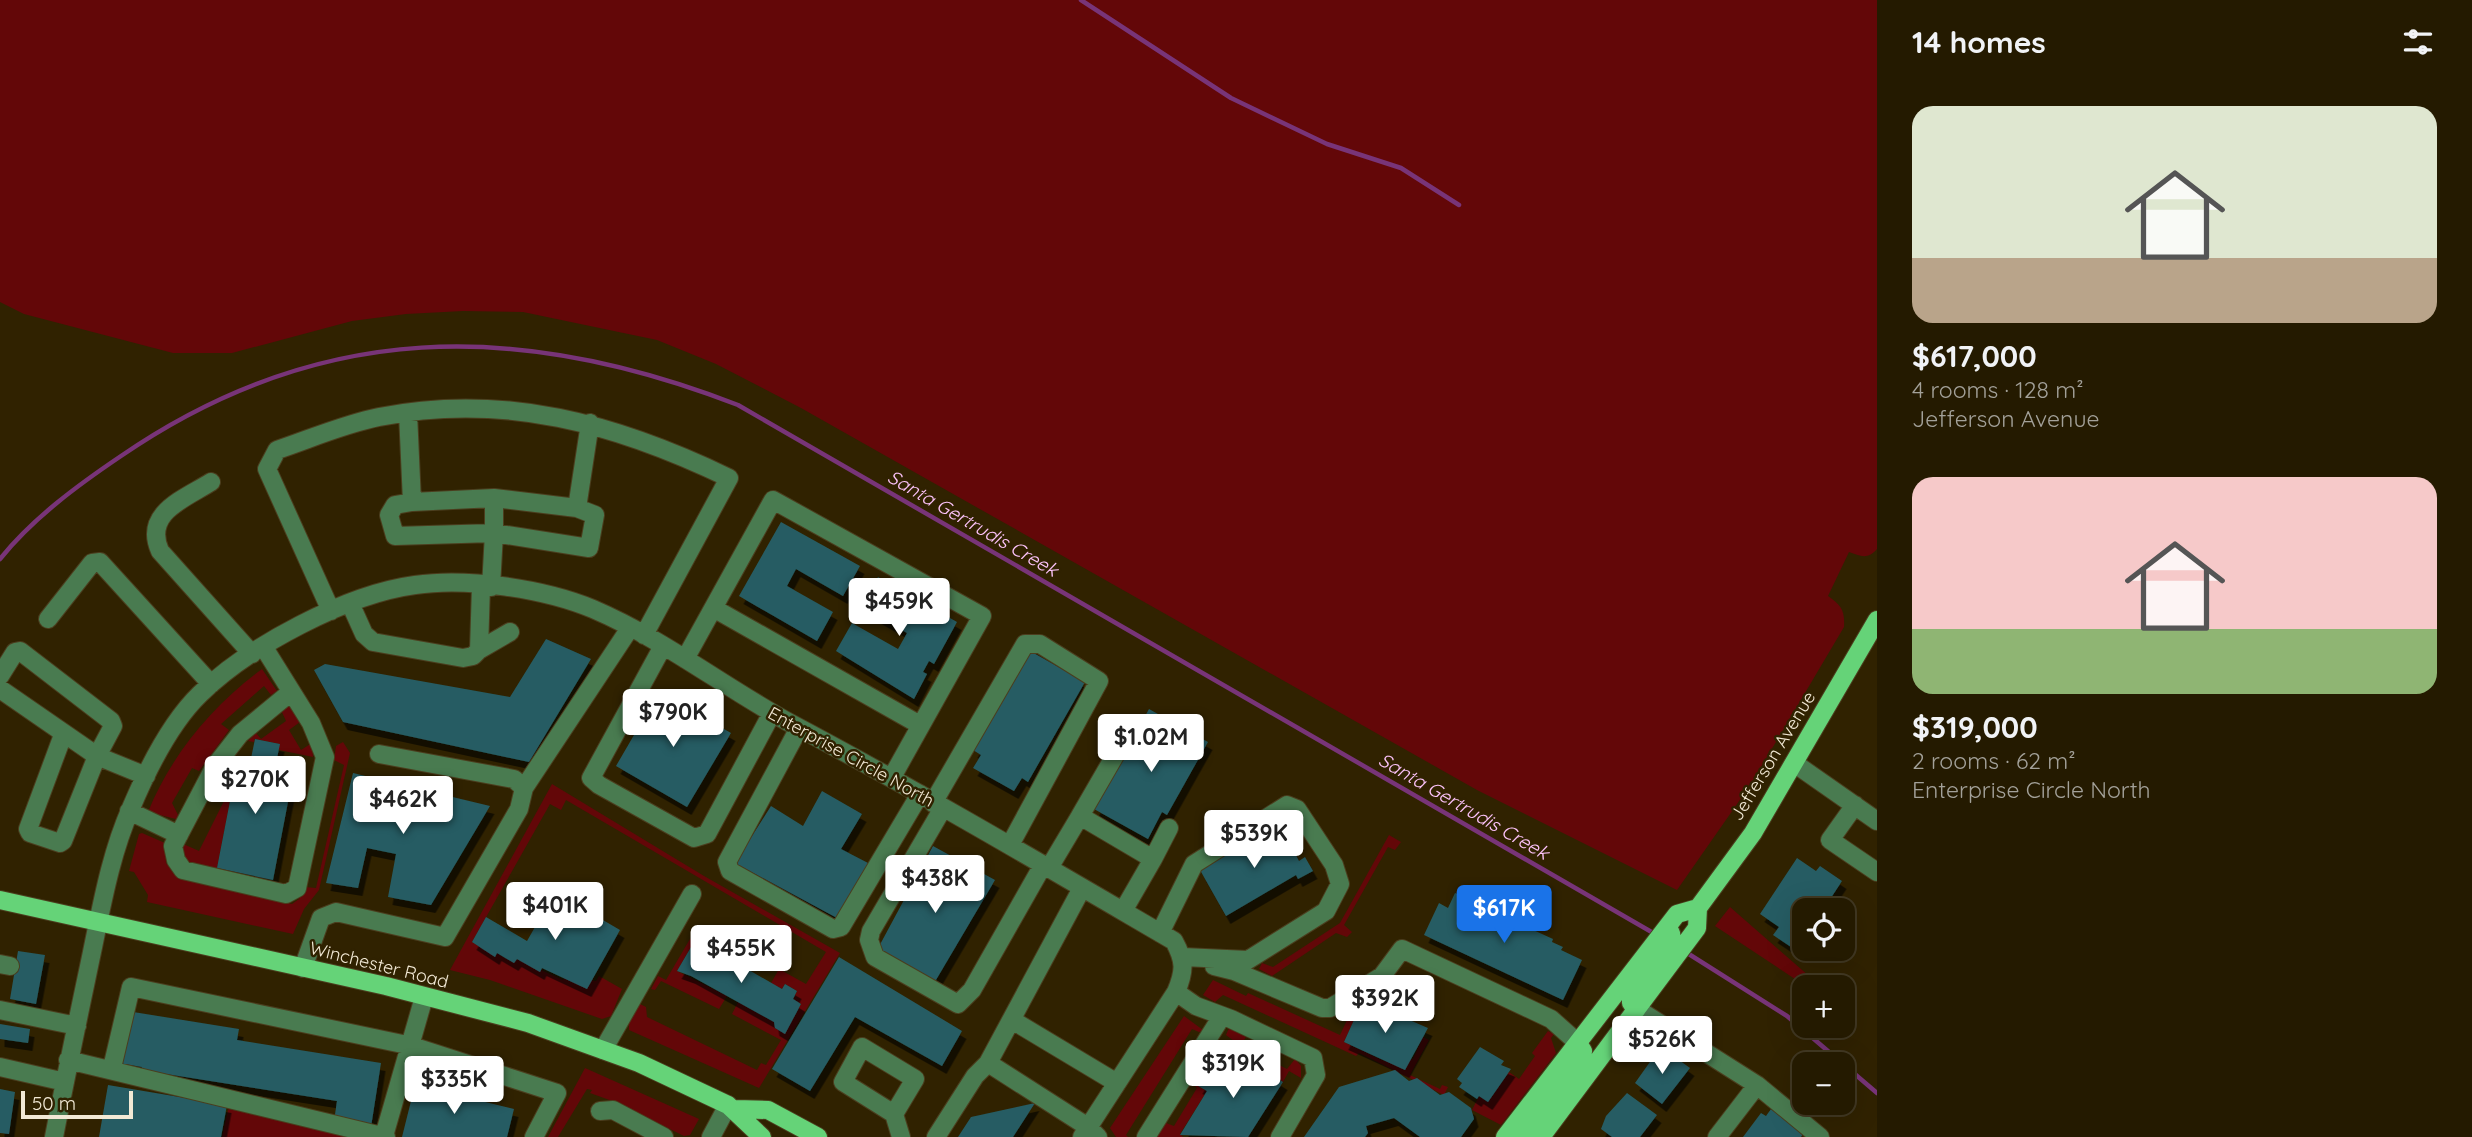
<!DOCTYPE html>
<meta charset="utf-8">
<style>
body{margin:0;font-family:Quicksand,sans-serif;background:#30270f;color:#f1f3f6;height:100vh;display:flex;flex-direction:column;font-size:26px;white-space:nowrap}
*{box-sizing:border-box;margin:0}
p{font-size:23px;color:#a3a199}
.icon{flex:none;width:38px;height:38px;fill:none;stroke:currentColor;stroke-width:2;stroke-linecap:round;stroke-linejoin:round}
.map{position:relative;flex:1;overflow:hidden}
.drawer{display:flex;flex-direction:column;background:#241a00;width:595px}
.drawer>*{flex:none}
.tools{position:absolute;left:1792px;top:898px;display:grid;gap:14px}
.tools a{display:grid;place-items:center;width:63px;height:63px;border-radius:14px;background:#241a00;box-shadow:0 7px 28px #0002,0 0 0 2px #413822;font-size:35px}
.scale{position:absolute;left:21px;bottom:18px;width:112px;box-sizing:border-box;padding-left:7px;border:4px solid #f2e9d5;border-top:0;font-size:19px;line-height:24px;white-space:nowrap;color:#f2e9d5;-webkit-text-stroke:5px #302200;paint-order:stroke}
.price{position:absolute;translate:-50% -60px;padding:0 16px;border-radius:7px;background:#fff;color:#222;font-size:23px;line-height:46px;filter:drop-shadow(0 2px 4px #0008)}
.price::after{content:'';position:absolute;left:50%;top:42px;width:21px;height:16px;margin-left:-10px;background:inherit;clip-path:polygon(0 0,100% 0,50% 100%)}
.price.current{background:#1a73e8;color:#fff}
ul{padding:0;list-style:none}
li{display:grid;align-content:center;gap:14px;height:371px;padding:0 35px}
li span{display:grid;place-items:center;height:217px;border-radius:21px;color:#555}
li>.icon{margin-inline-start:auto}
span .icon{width:126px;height:126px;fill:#fffc;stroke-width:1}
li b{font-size:30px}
h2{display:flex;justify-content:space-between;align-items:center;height:84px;padding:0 35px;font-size:30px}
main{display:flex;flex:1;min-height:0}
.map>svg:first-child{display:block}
</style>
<main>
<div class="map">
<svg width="1877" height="1137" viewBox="0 0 1877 1137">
<defs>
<filter id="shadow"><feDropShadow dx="4.5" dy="8" stdDeviation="0" flood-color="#0009"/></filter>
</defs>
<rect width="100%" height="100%" fill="#302200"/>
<path fill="#630708" d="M0,0h1877v549c-9,11 -17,7 -28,3l-21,44c13,9 17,14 16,31l-93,157 -74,106 -200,-100 -676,-382 -85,-44 -59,-24 -134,-28 -60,-1 -57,3 -54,7 -120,32h-59l-149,-39 -24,-12z
M262,669l15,22 -6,4 -7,-9 -43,38 8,6 -30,41 -7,-3 -20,35 6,12 -2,4 -28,-7c23,-57 65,-107 114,-143z
M290,705l10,17 -11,8 12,20 11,-7 1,14 -34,-7v-6l-24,-5 -1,3 -6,-1 8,-8 5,6 25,-18 -5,-11z
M343,742l7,11 -31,137 -15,19 -11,25 -146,-32 1,-7 -14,-23 -5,-1 10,-37 3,-1 23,10 1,20 12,15 114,26 7,-5 6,-12 11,1 28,-123 -10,-5 2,-14z
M552,784l152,92 136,77 -81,135 -130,-58v-7l11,-19 6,3 1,10 110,53 4,-7 5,2 15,-25 -49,-26 6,-12 36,20 1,6 10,5 16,-29 -8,-5 4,-8 -12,-7 -3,5 -11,-6 8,-14 27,15 20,-32 -260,-152 -5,10 -11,-6 -78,138 23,14 2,-3 17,10 3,-4 46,21 2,-4 31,5 3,-5 23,13 -11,27 -9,3 -112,-39 -40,-10z
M225,799l5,2 -13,67 66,17 -92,-19 -8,-6 -2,-17 18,8z
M1389,835l12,7 -6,8 -7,-3 -44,78 8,7 -5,5 -11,-4 -64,43 -13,-7 3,-6 11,4 67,-44z
M1730,907l79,69 -5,9 -89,-59z
M690,939l4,3 -17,29 50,25 -8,13 -58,-28 -6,9 -4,-1 7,-13 8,4z
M1213,980l33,16 2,-3 92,42 16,-34 17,-11 -2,13 -8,-3 -19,42 40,19 29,-2 10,-22 6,3 -19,35 30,14 2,-4 6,2 -4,8 -85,-42 -3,3 -133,-61 -8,7 -12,-7z
M1184,1016l19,14 -4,2 -7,-3 -66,106 2,2h-12l-6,-9z
M1229,1028l17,9 -5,8 46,24 8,-10 6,7v12l-12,-7 -6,11 -42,-27 -15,6 -13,-8v-5l13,7 8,-14 -8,-6z
M1548,1031l6,3 -3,4 5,15 -55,72 -29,-15 7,-14 9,6 21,-30 10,7 16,-23 -3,-3z
M585,1068l114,51 -9,16 -6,1 -69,-34 -25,-9 2,-3 -5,-1 -29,48h-10z
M1200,1070l6,2 -8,14 9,5 -27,43 3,3h-26l9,-14 8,3 23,-38 -5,-5z
M229,1106l129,31h-136z"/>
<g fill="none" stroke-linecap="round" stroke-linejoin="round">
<path stroke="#783478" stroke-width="4.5" d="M1081,0l150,98 96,46 74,24 58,37
M0,559c33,-41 78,-74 121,-103 198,-136 398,-136 617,-51l917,529
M1684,951l103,65 90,77"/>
</g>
<path fill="#265c63" filter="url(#shadow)" d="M781,522l79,44 -17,30 -47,-27 -9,17 46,26 -16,29 -78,-45z
M878,577l79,45 -23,42 -5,-3 -6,11 4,2 -13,25 -78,-48 16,-28 46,26 9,-16 -46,-26z
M546,639l45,20 -62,103 -186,-40 -29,-52 11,-6 185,33z
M1030,651l55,31 -57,100 -6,-4 -8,13 -41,-23 8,-13 -8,-5z
M659,692l72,41 -44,74 -71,-41z
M1149,709l59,33 -41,73 -5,-3 -14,27 -54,-30z
M255,739l25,5 -7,33 19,4 -19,99 -56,-12 13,-67 -4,-1 4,-20 4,1 2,-10 12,2z
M353,773l137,33 -59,99 -43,-8 8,-43 -29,-6 -9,40 -32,-5z
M822,791l40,23 -21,35 29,15 -33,54 -102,-55 36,-57 32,20z
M1279,824l20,37 6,-4 8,14 -15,8 -2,-4 -70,41 -26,-46z
M933,846l62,34 -62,105 -57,-33z
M1797,858l19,13 4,-5 22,15 -19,29h-19v29l-7,12 -24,-16 6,-8 -19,-13z
M555,892l65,38 -33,59 -45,-21 -2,4 -23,-13 -3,4 -17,-10 -2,4 -23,-15 14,-25 41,24z
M1455,893l53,22 -1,3 46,21 -1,3 11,5 -2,3 21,10 -19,40 -139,-65 15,-32 9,5z
M707,939l13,8 -4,4 66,38 3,-5 12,7 -4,8 8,5 -16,30 -10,-6 -1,-6 -83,-46 -14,-5 17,-29 9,5z
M18,951l27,4 -9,49 -26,-5z
M839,957l123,74 -20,35 -87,-49 -45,74 -38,-22z
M1363,1000l65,28 -23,42 -61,-28z
M127,1011l112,18 -2,11 144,23 -10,64 -37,-6 3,-20 -196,-31 1,-3 -23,-4z
M0,1024l30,5 -2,14 -28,-4z
M1480,1047l24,14 -3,4 10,4 -23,33 -9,-6 -2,3 -18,-12 3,-4 -5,-4z
M1657,1052l8,6 3,-6 22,16 -28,36 -27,-21z
M1240,1055l43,27 -35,55 -68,-2 27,-44 -9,-5 8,-14 9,6 13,-21 5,3z
M1395,1070l14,11 8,-3 23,17 9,-3 22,16 3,11 -13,18h-41l-26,-19 -28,8 2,7 -3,4h-61l35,-50z
M108,1085l119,20 -6,32h-122z
M415,1085l99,24 -7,28h-105z
M0,1089l15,3 -6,42 -9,-1z
M1627,1093l30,22 -17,22h-28l-11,-8 5,-13z
M1035,1103l-22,34h-55l13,-20z
M1771,1109l32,25 -2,3h-58l18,-24 5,3z"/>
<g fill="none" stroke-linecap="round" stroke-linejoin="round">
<defs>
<path id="minor" d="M408,413l4,89 -17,3 -6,10 6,21 99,-3v-35
M211,482c-27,17 -68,31 -51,69l92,103
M412,502l82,-4 83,10
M491,587l3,-54 95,15 6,-33 -18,-7 13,-85
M350,603l14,31 9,8 90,16 10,-2 6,-6 2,-64
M715,609l205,116
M331,611l-64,-142 10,-19c33,-11 67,-26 102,-33 125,-25 238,7 350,61l-85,157
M48,619l44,-56 8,-1 111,122
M263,646l48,77 14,34 -28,131 -11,6 -103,-24 -7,-10 -3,-14 42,-80 25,-32 51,-42
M663,646l-72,132 8,7 95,53 13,-4 65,-121
M479,650l31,-18
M685,659l88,-159 209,116 -90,161
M0,676l15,-24 5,-1 91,70 2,5 -16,30 -34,85 -3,2 -30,-10 -2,-4 35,-94
M0,689l97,67 49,20
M799,728l-72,134 3,9 103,58 8,-2 79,-133
M1794,763l83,58
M524,788l106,-160
M933,803l92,-159h15l59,37 -89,164
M1855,805l-25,35 47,32
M943,808l-72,123 -2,9 6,17 83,47 14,-14 71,-125
M129,811l50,24
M1080,816l52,-90
M1153,859l16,-31
M1049,868l31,-52 73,43 -30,52
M1160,933l34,-69 93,-59 10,4 37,56 6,19 -14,27 -78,49 -65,-3
M0,964l10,2
M1214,966l20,5 88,37h8l52,-32 20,-27 149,70 27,24
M303,968l18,-50 15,-6 109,25 74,-128 5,-21 -10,-9 -135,-25
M1176,992l20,14 35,13 82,39 3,17 -36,62
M1637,1009l120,76 63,52
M0,1010l77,16
M1012,1020l105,63
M603,1050l89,-156
M1199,1057l21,13
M68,1060l318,77
M988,1063l100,64 10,10
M0,1067l65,15
M112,1068l19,-81 281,59 145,47 -23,44
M600,1111l13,-1 51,27
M894,1114l21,-35 -53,-32 -19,35 51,32 7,23
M384,1136l40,-139
M54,1137c12,-62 25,-123 38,-185 10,-48 19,-99 39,-144 16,-38 39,-85 69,-114 49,-48 147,-100 215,-109 52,-8 130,4 178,24 70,30 131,78 197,114 130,69 257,144 384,218 11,20 11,30 2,51l-94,145
M711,1137l17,-32
M936,1137l39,-61 13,-13 94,-175
M1146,1137l76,-121
M1717,1137l40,-52"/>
<path id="major" d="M0,900l386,86 142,37 111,40 89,42 34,32
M1637,1009l-6,-6v-8l41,-55 -1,-7
M735,1109l33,1 50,27
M1505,1137l172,-223 21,-6
M1525,1137l57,-77 1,-9 -5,-8
M1541,1137l156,-209 1,-20 55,-75 124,-213"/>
</defs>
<use href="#minor" stroke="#4b3e1e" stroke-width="20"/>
<use href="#major" stroke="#4b3e1e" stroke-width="20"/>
<use href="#minor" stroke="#497b50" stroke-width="18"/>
<use href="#major" stroke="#65d378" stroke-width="18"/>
</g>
<g text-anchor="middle" stroke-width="5" stroke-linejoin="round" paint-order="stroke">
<g font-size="18" fill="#f2e9d5" stroke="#302200">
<text transform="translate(1773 756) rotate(-59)" y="6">Jefferson Avenue</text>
<text transform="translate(851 757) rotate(29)" y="6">Enterprise Circle North</text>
<text transform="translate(379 965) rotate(14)" y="6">Winchester Road</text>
</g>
<g font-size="19" font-style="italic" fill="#fec4fc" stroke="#302200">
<text transform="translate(973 523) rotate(30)" y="7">Santa Gertrudis Creek</text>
<text transform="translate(1464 806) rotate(30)" y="7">Santa Gertrudis Creek</text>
</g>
</g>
</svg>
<div class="tools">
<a><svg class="icon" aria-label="locate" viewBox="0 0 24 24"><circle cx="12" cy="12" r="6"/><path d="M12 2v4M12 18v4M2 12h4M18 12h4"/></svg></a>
<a>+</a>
<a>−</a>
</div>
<div class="scale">50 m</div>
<b class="price" style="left:899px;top:638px">$459K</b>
<b class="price" style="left:673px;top:749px">$790K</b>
<b class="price" style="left:1151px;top:774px">$1.02M</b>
<b class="price" style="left:255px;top:816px">$270K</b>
<b class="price" style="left:403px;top:836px">$462K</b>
<b class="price" style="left:1254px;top:870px">$539K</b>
<b class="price" style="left:935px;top:915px">$438K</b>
<b class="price" style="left:555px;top:942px">$401K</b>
<b class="price current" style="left:1504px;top:945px">$617K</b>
<b class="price" style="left:741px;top:985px">$455K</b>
<b class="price" style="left:1385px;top:1035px">$392K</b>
<b class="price" style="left:1662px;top:1076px">$526K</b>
<b class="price" style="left:1233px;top:1100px">$319K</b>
<b class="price" style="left:454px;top:1116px">$335K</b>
</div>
<section class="drawer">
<h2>14 homes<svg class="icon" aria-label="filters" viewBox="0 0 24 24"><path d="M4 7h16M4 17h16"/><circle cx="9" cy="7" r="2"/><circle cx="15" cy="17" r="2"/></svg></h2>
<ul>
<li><span style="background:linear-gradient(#dfe7d0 70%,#b9a48a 0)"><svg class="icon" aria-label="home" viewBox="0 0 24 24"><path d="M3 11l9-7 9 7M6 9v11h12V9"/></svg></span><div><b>$617,000</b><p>4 rooms · 128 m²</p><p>Jefferson Avenue</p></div></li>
<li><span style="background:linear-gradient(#f6c9c9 70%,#8fb573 0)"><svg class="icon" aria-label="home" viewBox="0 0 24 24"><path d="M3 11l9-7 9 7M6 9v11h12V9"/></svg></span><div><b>$319,000</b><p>2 rooms · 62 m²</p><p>Enterprise Circle North</p></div></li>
</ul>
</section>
</main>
